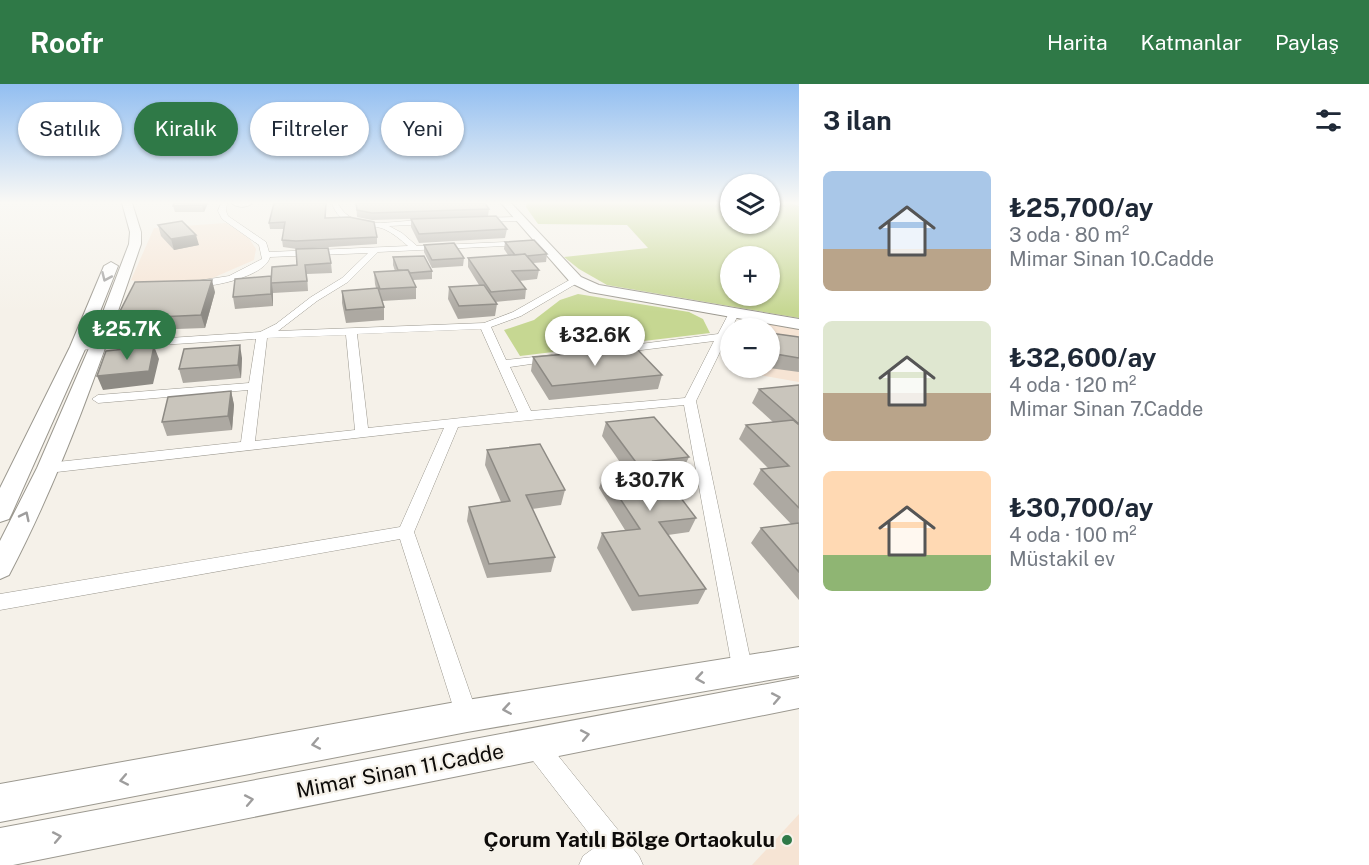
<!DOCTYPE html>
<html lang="tr">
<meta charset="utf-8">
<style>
body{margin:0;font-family:"Public Sans",sans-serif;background:#f6f6f7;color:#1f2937;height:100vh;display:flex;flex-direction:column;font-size:22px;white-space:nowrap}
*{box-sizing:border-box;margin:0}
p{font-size:20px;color:#747a83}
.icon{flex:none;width:33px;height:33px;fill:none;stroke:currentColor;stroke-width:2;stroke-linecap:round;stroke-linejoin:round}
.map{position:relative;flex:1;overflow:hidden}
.sheet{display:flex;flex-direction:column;background:#fff;width:570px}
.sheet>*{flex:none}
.hud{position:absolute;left:18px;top:18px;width:570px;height:54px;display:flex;gap:12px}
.tools{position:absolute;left:720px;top:90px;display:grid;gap:12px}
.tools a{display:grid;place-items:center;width:60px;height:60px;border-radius:50%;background:#fff;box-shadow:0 2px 4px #0004;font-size:30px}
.price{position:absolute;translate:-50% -51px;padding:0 14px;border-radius:21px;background:#fff;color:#222;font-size:20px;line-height:39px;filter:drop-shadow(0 2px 3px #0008)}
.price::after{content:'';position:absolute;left:50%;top:36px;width:18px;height:14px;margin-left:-9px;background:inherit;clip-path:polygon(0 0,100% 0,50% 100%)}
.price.active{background:#2f7947;color:#fff}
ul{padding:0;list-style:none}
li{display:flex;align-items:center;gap:18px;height:150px;padding:0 24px}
li span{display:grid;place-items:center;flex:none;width:168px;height:120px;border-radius:9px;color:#555}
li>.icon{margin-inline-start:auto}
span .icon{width:72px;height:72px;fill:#fffc;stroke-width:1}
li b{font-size:26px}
h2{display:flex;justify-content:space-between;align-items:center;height:72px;padding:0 24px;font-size:26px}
.pill{padding:0 21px;border-radius:27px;background:#fff;box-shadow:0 2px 4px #0004;font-size:21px;line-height:54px}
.pill.active{background:#2f7947;color:#fff}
header{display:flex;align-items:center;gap:36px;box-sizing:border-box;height:84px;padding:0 30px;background:#2f7947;color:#fff}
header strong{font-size:28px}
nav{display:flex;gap:33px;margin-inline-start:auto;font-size:21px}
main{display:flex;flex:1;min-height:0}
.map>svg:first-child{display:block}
</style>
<header>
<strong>Roofr</strong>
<nav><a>Harita</a><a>Katmanlar</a><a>Paylaş</a></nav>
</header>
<main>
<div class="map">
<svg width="799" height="781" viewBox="0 0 799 781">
<rect width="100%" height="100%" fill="#f5f1e9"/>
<path fill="#f6e4d4" d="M226,139l22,14 8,12 -2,11 -46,20 -67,2 -10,-2 23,-52z
M756,238l43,7v53l-56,-10 -2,-4h29v-40h-19z
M799,730v51h-47z"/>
<path fill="#c6d792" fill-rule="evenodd" d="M527,119h203v21h40v-21h20l9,3v112l-192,-33 -28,-16 -15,-12 84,-9 -21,-23 -89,-1 -12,-17zM730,172h40v40h-40z
M578,210l111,18 14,7 7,14 -190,23 -16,-26 30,-10 26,-20z"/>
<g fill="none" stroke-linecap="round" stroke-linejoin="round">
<defs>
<path id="street" d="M221,119h6l-1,8 2,5 38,26 3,10 139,-6c-7,-6 -15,-13 -24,-17 -20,-7 -45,-1 -52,-26h6c14,33 68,14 96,17v4h-3l-42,2 13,7 15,13 111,-5 1,2 -4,2 -147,7 -30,30 -31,19 -39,30 206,-8 29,-11 60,-34h6v4l-58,34 -30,11 15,33 46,-5 6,3 -6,3 -42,6 21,44 154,-13 29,-57 -105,13 -6,-3 6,-3 109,-14 12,-23h8l1,2 -43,88 57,271 -3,7 -7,3 -7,-3 -3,-7 -49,-267 -226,22 -44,105 64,184 -3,8 -8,3 -8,-3 -3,-8 -56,-177 -400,71v-16l400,-67 44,-99 -396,45 -7,-5 7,-5 193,-21 7,-52 -150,13 -6,-4 6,-4 151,-12 7,-44 -178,11 -6,-3 6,-3 182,-12 16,-8 35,-27 31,-19 26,-25 -98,4c-5,20 -62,32 -80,29v-4l39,-6 33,-17 -3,-14 -37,-26 -4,-8zM481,245l37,83 -150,16 -11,-94zM346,251l9,95 -100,11 12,-103z
M521,133l3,4 -45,1 -4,-2 4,-2z
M535,649l8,4 96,119 4,9h-64l4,-9 15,-11 -71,-92 -4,-8 4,-8z"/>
<path id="secondary" d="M122,119h10l9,29v12c-38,112 -77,226 -132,331l-9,4v-38l37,-73 53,-122 39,-102 1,-12z
M232,119h20c-4,5 -16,5 -20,0z
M501,119h10l70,74 18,8 200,34v10l-209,-37 -19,-9z
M111,178l7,4 -32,81 -74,166 -3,6 -9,3v-34l70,-141 34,-81z
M799,563v28l-332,57 -467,90v-38l467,-84z
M799,594v30l-786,157h-13v-37z"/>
</defs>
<use href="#street" stroke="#9b988f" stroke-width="1"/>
<use href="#secondary" stroke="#9b988f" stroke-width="2"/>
<use href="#street" fill="#fff" fill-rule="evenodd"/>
<use href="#secondary" fill="#fff" fill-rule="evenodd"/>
</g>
<path fill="#ada9a2" d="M208,119l-4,9h-29l-2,-6z
M274,119h52v15l51,19v7l-80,5 -14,-2 -1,-7 2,-11h-14l-1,-6z
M356,119l133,6 -1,7 19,13 -2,9 -86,5 -8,-16v-8l57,-2 -96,3 -15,-3z
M158,141l41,20 -25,5 -13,-14z
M505,158l42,12 -1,8 -13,1 6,7 -2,9 -18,2 7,8 -1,10 -30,3 2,2 -2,12 -37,3 -10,-20 1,-12 30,-2 -11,-18v-9l40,-3 -4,-6z
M424,161l40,13 -1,8 -31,2 -8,-16z
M393,173l39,14v8l-19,1 3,7v12l-34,2 2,6v13l-38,3 -4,-20v-12l34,-3 -1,-4 -1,-12 21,-1 -2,-6z
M331,179l1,10 -25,1 1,17 -35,2v-1v14l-38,3 -2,-12 38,-17 1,-13z
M215,208l-10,36 -85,3 -4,-12z
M770,249l29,4v35l-30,-4z
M533,273l129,18 -4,14 -109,11 -18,-29z
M242,274l-1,20 -58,5 -4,-14z
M799,301v215l-48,-57 10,-15 30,-4 -38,-40 8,-15 7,-1 -29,-29 7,-14 27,-3 -21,-19 7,-14z
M231,307l3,14 -2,25 -65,6 -5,-14z
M606,338l83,35 -7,14 -20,3 34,44 -7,14 -21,3 38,54 -8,15 -66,7 -35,-63 5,-15 23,-3 -26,-42 5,-14 22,-3 -24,-35z
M487,366l78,40 -4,15 -29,4 23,48 -4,15 -64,6 -20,-57 2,-14 32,-5 -16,-37z"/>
<path fill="#8d8a84" d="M204,119h4l-4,9 -2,-7z
M196,151l3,10 -25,5 -3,-11z
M271,192l2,16v14l-2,-12z
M212,196l3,12 -10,36 -4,-13z
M240,261l2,13 -1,20 -3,-13z
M154,262l5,13 -6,25 -50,6 -6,-14z
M231,307l3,14 -2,25 -4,-14z"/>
<path fill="#c9c5bc" stroke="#8d8a84" stroke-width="1.5" d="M174,119h30l-2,2 -29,1z
M274,119h52l-1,15 24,-1 25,5 3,15 -81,4 -14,-1 3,-18 -16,1z
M356,119h129l4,6 -117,4 -15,-3z
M496,132l11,13 -88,5 -8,-15z
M182,137l14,14 -25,4 -13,-14z
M534,156l13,14 -20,2 -2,-2 -10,1 -10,-13z
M454,159l10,15 -32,2 -8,-15z
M328,164l3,15 -26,2 2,16 -36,2 1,-16 25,-2 -1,-16z
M525,170l14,16 -27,1 14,18 -35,3 -23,-34z
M424,172l8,15 -22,2 -2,-3h-10l-5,-13z
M408,186l8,17 -36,2 -6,-17z
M271,192v18l-38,3 2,-18z
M212,196l-11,35 -85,4 19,-37z
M484,201l13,19 -38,2 -10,-19z
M378,204l6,19 -38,3 -4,-19z
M770,249l29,4v21l-29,-5z
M240,261l-2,20 -59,4 5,-20z
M154,262l-5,25 -52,5 9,-25z
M636,264l26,27 -110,11 -19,-29z
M799,301v39l-40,-35z
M231,307l-3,25 -66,6 6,-25z
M654,333l35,40 -36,4 43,57 -37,4 47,67 -67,7 -37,-63 38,-4 -36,-55 37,-5 -35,-47z
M793,336l6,5v83l-38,-39 28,-3 -43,-41z
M540,360l25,46 -39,5 29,62 -66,7 -20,-57 41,-6 -23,-51z
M799,439v49l-38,-44z"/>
<defs><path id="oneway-chevron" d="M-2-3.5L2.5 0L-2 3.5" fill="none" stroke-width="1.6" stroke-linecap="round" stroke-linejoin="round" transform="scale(1.5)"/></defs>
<g stroke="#9e9d9d">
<use href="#oneway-chevron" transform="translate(106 193) rotate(114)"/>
<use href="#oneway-chevron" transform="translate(25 432) rotate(-64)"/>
<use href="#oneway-chevron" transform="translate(700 594) rotate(171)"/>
<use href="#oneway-chevron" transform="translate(776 614) rotate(-11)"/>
<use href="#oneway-chevron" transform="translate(507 625) rotate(171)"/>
<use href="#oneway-chevron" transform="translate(585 651) rotate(-11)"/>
<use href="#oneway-chevron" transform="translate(316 660) rotate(169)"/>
<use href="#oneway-chevron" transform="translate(124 696) rotate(169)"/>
<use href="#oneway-chevron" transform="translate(249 716) rotate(-11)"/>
<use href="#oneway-chevron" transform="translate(57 753) rotate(-11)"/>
</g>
<linearGradient id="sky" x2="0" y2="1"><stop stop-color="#92bef1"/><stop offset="0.52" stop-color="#faf9f5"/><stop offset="1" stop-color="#faf9f5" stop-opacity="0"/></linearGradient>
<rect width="799" height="228" fill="url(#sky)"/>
<circle fill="#2f7947" stroke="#f5f1e9" stroke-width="2" cx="787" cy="756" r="6"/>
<g text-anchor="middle" stroke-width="4.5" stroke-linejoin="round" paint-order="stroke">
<g font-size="21" fill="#0d0b09" stroke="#f5f1e9">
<text transform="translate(400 687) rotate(-11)" y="7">Mimar Sinan 11.Cadde</text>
</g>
<g font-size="21" font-weight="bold" fill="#0d0b09" stroke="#f5f1e9" text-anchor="end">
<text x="775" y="763">Çorum Yatılı Bölge Ortaokulu</text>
</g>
</g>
</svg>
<div class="tools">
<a><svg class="icon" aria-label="layers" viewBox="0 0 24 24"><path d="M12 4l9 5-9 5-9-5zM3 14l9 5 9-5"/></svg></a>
<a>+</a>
<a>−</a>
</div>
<b class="price active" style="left:127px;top:277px">₺25.7K</b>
<b class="price" style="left:595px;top:283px">₺32.6K</b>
<b class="price" style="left:650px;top:428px">₺30.7K</b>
<div class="hud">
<a class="pill">Satılık</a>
<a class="pill active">Kiralık</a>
<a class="pill">Filtreler</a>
<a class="pill">Yeni</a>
</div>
</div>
<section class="sheet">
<h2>3 ilan<svg class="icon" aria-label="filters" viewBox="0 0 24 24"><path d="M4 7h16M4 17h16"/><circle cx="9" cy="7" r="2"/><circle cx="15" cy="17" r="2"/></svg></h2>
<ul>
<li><span style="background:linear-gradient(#a9c7e8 65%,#b9a48a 0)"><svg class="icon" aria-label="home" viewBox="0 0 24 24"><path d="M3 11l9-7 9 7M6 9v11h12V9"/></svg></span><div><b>₺25,700/ay</b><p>3 oda · 80 m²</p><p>Mimar Sinan 10.Cadde</p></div></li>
<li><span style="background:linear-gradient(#dfe7d0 60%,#b9a48a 0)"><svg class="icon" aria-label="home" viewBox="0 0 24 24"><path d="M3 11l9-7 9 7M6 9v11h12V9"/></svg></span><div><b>₺32,600/ay</b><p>4 oda · 120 m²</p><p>Mimar Sinan 7.Cadde</p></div></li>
<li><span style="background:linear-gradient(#ffd9b3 70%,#8fb573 0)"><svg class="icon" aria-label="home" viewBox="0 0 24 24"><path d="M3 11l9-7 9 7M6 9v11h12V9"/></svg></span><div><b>₺30,700/ay</b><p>4 oda · 100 m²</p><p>Müstakil ev</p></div></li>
</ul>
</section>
</main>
